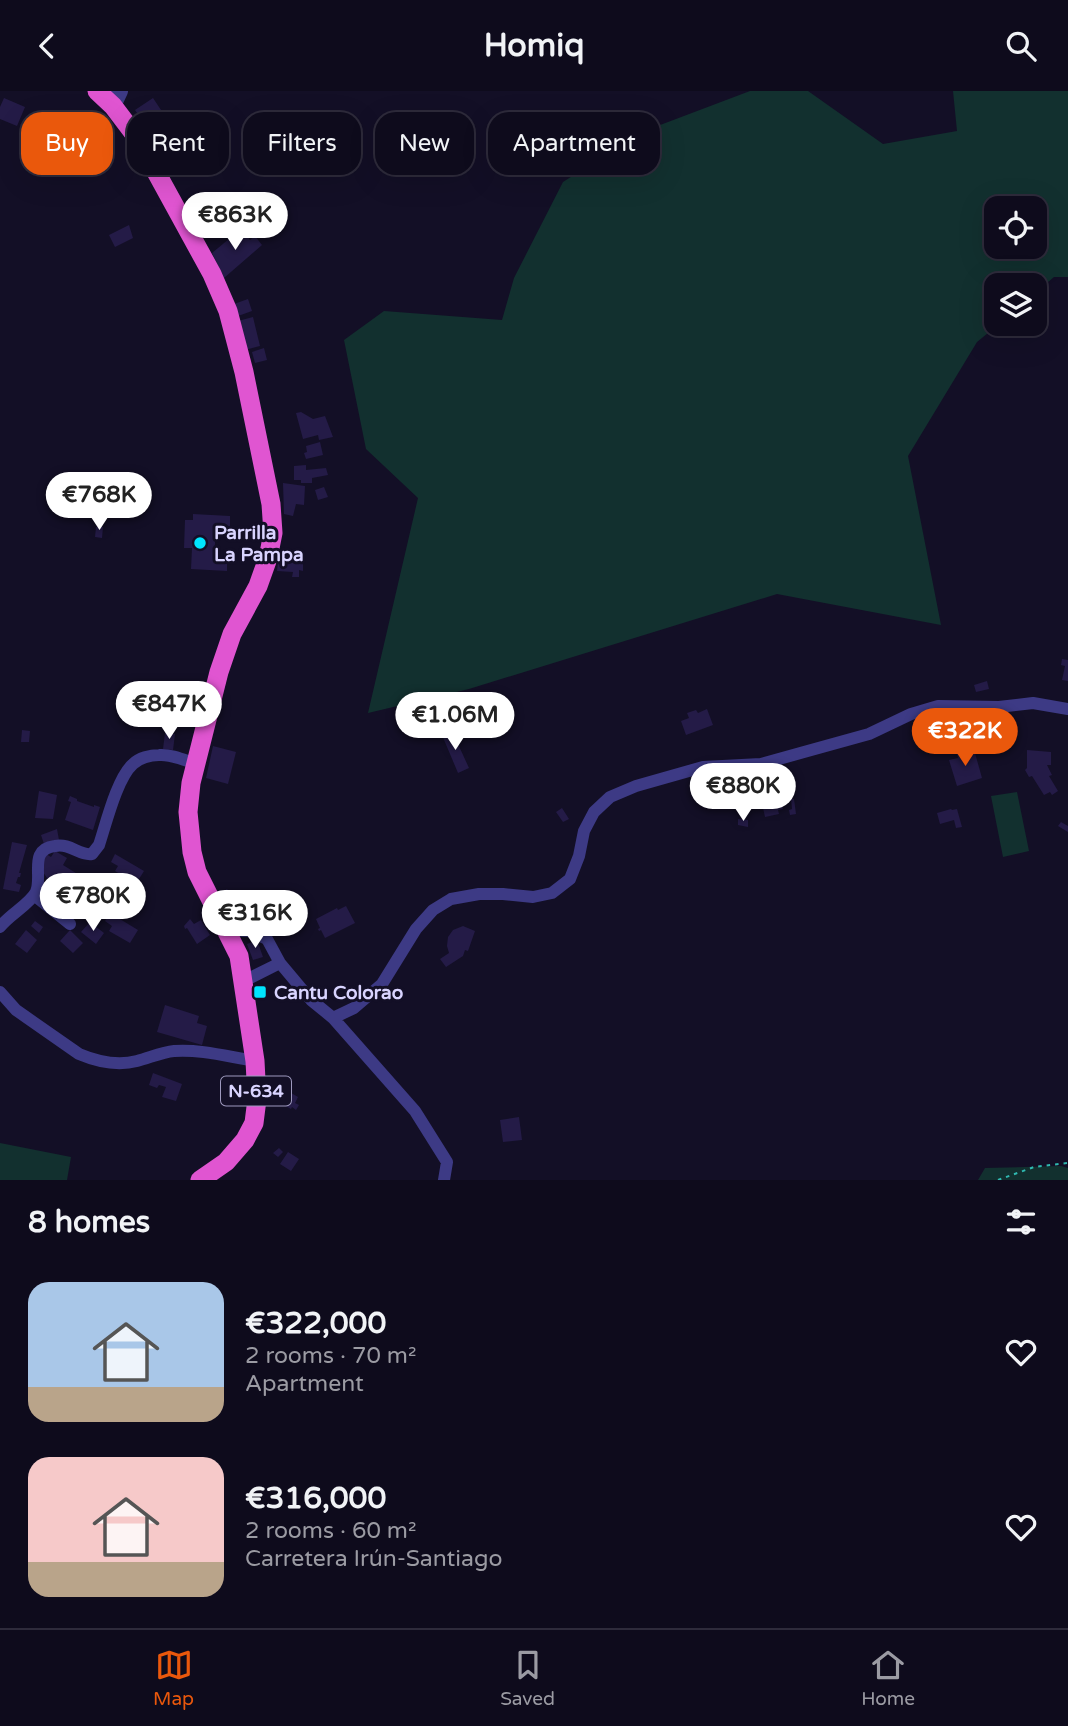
<!DOCTYPE html>
<meta charset="utf-8">
<style>
body{margin:0;font-family:"Varela Round",sans-serif;background:#171425;color:#f1f3f6;height:100vh;display:flex;flex-direction:column;font-size:26px;white-space:nowrap}
*{box-sizing:border-box;margin:0}
p{font-size:23px;color:#9b9ba3}
.icon{flex:none;width:38px;height:38px;fill:none;stroke:currentColor;stroke-width:2;stroke-linecap:round;stroke-linejoin:round}
.map{position:relative;height:1089px;overflow:hidden}
.panel{display:flex;flex-direction:column;background:#0e0b1c;flex:1}
.panel>*{flex:none}
.hud{position:absolute;left:21px;top:21px;width:700px;height:63px;display:flex;gap:14px}
.fabs{position:absolute;left:984px;top:105px;display:grid;gap:14px}
.fabs a{display:grid;place-items:center;width:63px;height:63px;border-radius:14px;background:#0e0b1c;box-shadow:0 7px 28px #0002,0 0 0 2px #2e2b3b;font-size:35px}
.price{position:absolute;translate:-50% -60px;padding:0 16px;border-radius:24px;background:#fff;color:#222;font-size:23px;line-height:46px;filter:drop-shadow(0 2px 4px #0008)}
.price::after{content:'';position:absolute;left:50%;top:42px;width:21px;height:16px;margin-left:-10px;background:inherit;clip-path:polygon(0 0,100% 0,50% 100%)}
.price.current{background:#ea580c;color:#fff}
ul{padding:0;list-style:none}
li{display:flex;align-items:center;gap:21px;height:175px;padding:0 28px}
li span{display:grid;place-items:center;flex:none;width:196px;height:140px;border-radius:21px;color:#555}
li>.icon{margin-inline-start:auto}
span .icon{width:84px;height:84px;fill:#fffc;stroke-width:1}
li b{font-size:30px}
h2{display:flex;justify-content:space-between;align-items:center;height:84px;padding:0 28px;font-size:30px}
.pill{padding:0 24px;border-radius:21px;background:#0e0b1c;box-shadow:0 7px 28px #0002,0 0 0 2px #2e2b3b;font-size:24px;line-height:63px}
.pill.current{background:#ea580c;color:#fff}
header{display:flex;justify-content:space-between;align-items:center;height:91px;padding:0 28px;background:#0e0b1c;font-size:32px;font-weight:700}
.menu{display:flex;justify-content:space-around;align-items:center;height:98px;border-top:2px solid #2e2b3b;background:#0e0b1c;font-size:19px;color:#9b9ba3}
.menu a{display:grid;justify-items:center;gap:4px}
.menu .current{color:#ea580c}
.map>svg:first-child{display:block}
</style>
<header><svg class="icon" aria-label="back" viewBox="0 0 24 24"><path d="M15 5l-7 7 7 7"/></svg>Homiq<svg class="icon" aria-label="search" viewBox="0 0 24 24"><circle cx="10" cy="10" r="6"/><path d="M15 15l6 6"/></svg></header>
<div class="map">
<svg width="1068" height="1089" viewBox="0 0 1068 1089">
<rect width="100%" height="100%" fill="#130f26"/>
<path fill="#12302f" fill-rule="evenodd" d="M750,0h58l75,53 74,-13 -4,-40h115v186h-14l-20,17v-9h-38v39h3l-22,18 -69,114 33,169 -164,-31 -308,95 -101,24 50,-215 -52,-49 -22,-109 40,-29 118,9 12,-42 49,-96 76,-49zM1034,117v39h-38v-39z
M1017,701l12,59 -26,6 -12,-61z
M0,1052l71,14 -4,23h-67z
M1061,1075l7,2v12h-90l7,-12z"/>
<path fill="#241b47" d="M4,7l21,9 -8,19 -17,-7v-12z
M153,7l10,15 4,-3 4,6 -10,7 -4,-6 -12,8 -10,-15z
M235,120l4,7 -21,12 -5,-8z
M129,134l4,13 -18,9 -6,-12z
M241,138l9,11 5,-4 7,9 -38,33 -12,-25z
M248,208l4,12 -14,5 -4,-12z
M253,226l7,29 -15,4 -7,-29z
M264,257l3,12 -12,3 -3,-11z
M301,321l12,7 12,-3 8,21 -14,3 -1,-5 -15,4 -7,-26z
M320,351l3,13 -17,4 -2,-6 3,-1 -1,-6z
M306,374v5l20,-2 2,7 -16,3v5h-11v-3h-7v-14z
M283,392l22,3 -1,19 -8,-1 -3,12 -9,-2z
M324,396l4,10 -10,3 -3,-10z
M193,423l37,2v10h-14l-2,34 13,1v10l-36,-2 1,-21h-8l1,-28h8z
M96,436h7l-1,11 -7,-1z
M295,461h6l-1,10h3v9l-4,-1v7h-7l1,-5 -16,-1 2,-17 16,1z
M1062,568l6,1v21l-6,-1 3,-14 -4,-1z
M987,590l2,8 -13,3 -2,-7z
M185,595v8l14,-1 -4,24 -10,1v-6l-25,2 -1,-11h4l-1,-15z
M707,618l6,16 -27,10 -5,-14 8,-3 -2,-5 9,-3 2,3z
M22,639l8,1 -1,11h-8z
M452,640l17,37 -11,5 -16,-38z
M165,642l10,1 -2,16 -10,-1z
M213,655l23,6 -8,32 -22,-6z
M963,656l3,8 9,-2 7,25 -25,8 -8,-26 9,-2 -2,-8z
M1027,659l24,2v13h-4l5,10 -3,1 9,15 -6,4 -2,-3 -6,3 -12,-19 -3,1 -4,-7 2,-2z
M778,685l5,23 -2,1 2,9 -5,1 1,4 -14,3 -5,-23 8,-2 -3,-14z
M39,700l18,4 -4,24 -18,-1z
M70,705l7,3v2l17,6v-2l6,2 -7,23 -28,-10 6,-18 -3,-1z
M791,708h3l2,15 -6,1 -1,-5 3,-1z
M562,717l7,11 -6,3 -7,-10z
M951,718l1,1 5,-1 5,18 -6,1 -2,-8 -14,4 -3,-11z
M738,728l10,1v7l-10,-2z
M1061,731l7,4v6l-10,-6z
M57,738l2,11 -15,4 -3,-9z
M12,751l15,3 -8,28h2l-1,4h-2l-2,6 5,2 -2,7 -16,-3z
M55,760l12,7 -4,7 16,10 -9,15 -9,-6 -2,4 -7,-4 1,-2 -6,-4 -4,-6 -1,-10 4,-8 5,3z
M115,763l29,17 -8,13 -21,-13 3,-5 -7,-4z
M113,793l28,17 -8,13 -21,-13 3,-5 -7,-4z
M227,798l18,24 -5,4 -2,-2 -4,4 -17,-23z
M346,815l9,17 -30,15 -4,-8 -2,1 -1,-2 2,-1 -4,-9 21,-11 1,2z
M110,822l28,17 -8,13 -21,-12 3,-5 -7,-5z
M190,828l4,5 7,-4 9,15 -13,9 -10,-16 -2,1 -1,-3z
M35,830l8,6 -4,6 -8,-7z
M90,831l14,11 -8,11 -15,-12z
M463,835l12,5 -7,20 -3,-1 -2,6 -17,11 -6,-8 9,-6 -2,-7 1,-9 5,-7z
M26,839l11,10 -10,13 -12,-9z
M70,839l13,13 -10,10 -13,-12z
M257,849l6,17 -10,3 -6,-16z
M165,914l34,11 -2,7 10,3 -5,19 -45,-13z
M153,982l29,11 -6,17 -14,-4 4,-10 -7,-2 -2,3 -8,-3z
M274,992l24,14 -3,6 4,2 -3,5 -4,-3 -1,2 -11,-6 2,-3 -12,-9z
M519,1026l3,23 -19,2 -3,-22z
M279,1057l4,4 -5,5 -5,-4z
M288,1061l11,7 -8,12 -11,-7z"/>
<g fill="none" stroke-linecap="round" stroke-linejoin="round">
<path stroke="#2fb8b0" stroke-width="2" stroke-dasharray="3.5 5" stroke-linecap="butt" d="M998,1089l36,-13 34,-4"/>
<path stroke="#3d3a85" stroke-width="12" d="M34,804l36,29
M0,836c9,-12 30,-23 36,-35 7,-16 -8,-43 19,-46 16,-3 24,10 37,8l7,-9c7,-21 18,-67 34,-81 6,-6 17,-9 26,-9 12,-1 25,5 37,9
M226,839l23,1 18,8 13,24
M244,890l36,-18 31,37 22,18 82,93 32,51 -3,18
M0,901l16,18 10,7 53,37c19,8 39,12 58,7 12,-3 25,-9 37,-10 27,-2 55,6 81,10
M333,927l21,-10 28,-24 34,-55 17,-19 18,-11 28,-5h24l30,3 19,-4 18,-14 9,-23 5,-25 10,-19 16,-15 26,-11 67,-19 58,-3 43,-12 65,-18 42,-20 27,-8 61,1 34,-4 35,6"/>
<path stroke="#3d3a85" stroke-width="16" d="M113,15l7,-15"/>
<path stroke="#e055d1" stroke-width="19" d="M97,0l16,15 25,33 74,135 16,37 16,61 27,132 2,29 -5,25 -10,28 -26,48 -13,38 -28,111 -3,29 4,40 5,20 42,84 16,105 2,38 -3,24 -9,17 -19,22 -26,18"/>
</g>
<g fill="#00e5ff" stroke="#130f26" stroke-width="2.5">
<circle cx="200" cy="452" r="7"/>
<rect x="253" y="894" width="14" height="14" rx="3.5"/>
</g>
<g text-anchor="middle" stroke-width="6" stroke-linejoin="round" paint-order="stroke">
<rect fill="#130f26" stroke="#9e99be" stroke-width="2" x="221" y="985.5" width="70" height="29" rx="5"/>
<g font-size="18" font-weight="bold" fill="#d9d4ff">
<text x="256" y="1006">N-634</text>
</g>
<g font-size="19" font-weight="bold" fill="#d9d4ff" stroke="#130f26" text-anchor="start">
<text x="214" y="448">Parrilla<tspan x="214" dy="22">La Pampa</tspan></text>
<text x="274" y="908">Cantu Colorao</text>
</g>
</g>
</svg>
<div class="fabs">
<a><svg class="icon" aria-label="locate" viewBox="0 0 24 24"><circle cx="12" cy="12" r="6"/><path d="M12 2v4M12 18v4M2 12h4M18 12h4"/></svg></a>
<a><svg class="icon" aria-label="layers" viewBox="0 0 24 24"><path d="M12 4l9 5-9 5-9-5zM3 14l9 5 9-5"/></svg></a>
</div>
<b class="price" style="left:235px;top:161px">€863K</b>
<b class="price" style="left:99px;top:441px">€768K</b>
<b class="price" style="left:169px;top:650px">€847K</b>
<b class="price" style="left:455px;top:661px">€1.06M</b>
<b class="price current" style="left:965px;top:677px">€322K</b>
<b class="price" style="left:743px;top:732px">€880K</b>
<b class="price" style="left:93px;top:842px">€780K</b>
<b class="price" style="left:255px;top:859px">€316K</b>
<div class="hud">
<a class="pill current">Buy</a>
<a class="pill">Rent</a>
<a class="pill">Filters</a>
<a class="pill">New</a>
<a class="pill">Apartment</a>
</div>
</div>
<section class="panel">
<h2>8 homes<svg class="icon" aria-label="filters" viewBox="0 0 24 24"><path d="M4 7h16M4 17h16"/><circle cx="9" cy="7" r="2"/><circle cx="15" cy="17" r="2"/></svg></h2>
<ul>
<li><span style="background:linear-gradient(#a9c7e8 75%,#b9a48a 0)"><svg class="icon" aria-label="home" viewBox="0 0 24 24"><path d="M3 11l9-7 9 7M6 9v11h12V9"/></svg></span><div><b>€322,000</b><p>2 rooms · 70 m²</p><p>Apartment</p></div><svg class="icon" aria-label="heart" viewBox="0 0 24 24"><path d="M12 20l-8-8c-3-5 5-10 8-4 3-6 11-1 8 4z"/></svg></li>
<li><span style="background:linear-gradient(#f6c9c9 75%,#b9a48a 0)"><svg class="icon" aria-label="home" viewBox="0 0 24 24"><path d="M3 11l9-7 9 7M6 9v11h12V9"/></svg></span><div><b>€316,000</b><p>2 rooms · 60 m²</p><p>Carretera Irún-Santiago</p></div><svg class="icon" aria-label="heart" viewBox="0 0 24 24"><path d="M12 20l-8-8c-3-5 5-10 8-4 3-6 11-1 8 4z"/></svg></li>
</ul>
</section>
<nav class="menu">
<a class="current"><svg class="icon" aria-label="map" viewBox="0 0 24 24"><path d="M3 6l6-2 6 2 6-2v14l-6 2-6-2-6 2zM9 4v14M15 6v14"/></svg>Map</a>
<a><svg class="icon" aria-label="saved" viewBox="0 0 24 24"><path d="M7 4h10v16l-5-4-5 4z"/></svg>Saved</a>
<a><svg class="icon" aria-label="home" viewBox="0 0 24 24"><path d="M3 11l9-7 9 7M6 9v11h12V9"/></svg>Home</a>
</nav>
